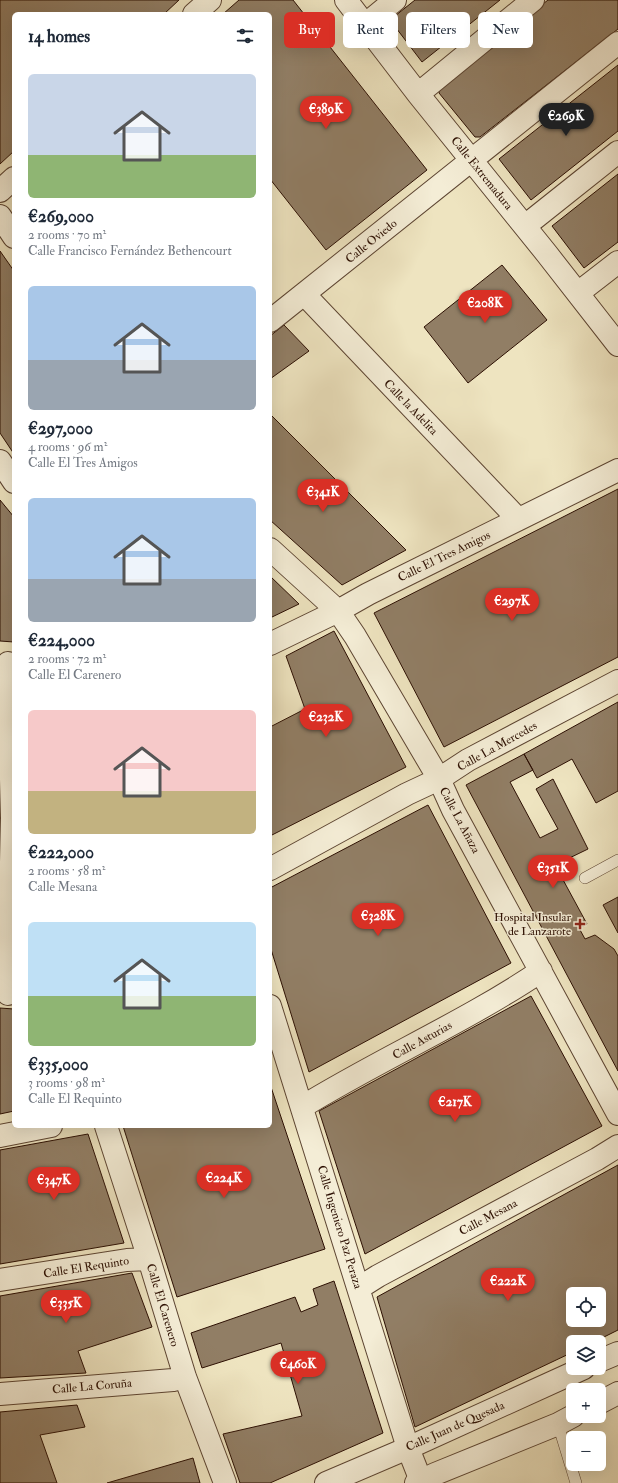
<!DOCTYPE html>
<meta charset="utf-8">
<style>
body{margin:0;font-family:"IM FELL Double Pica",serif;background:#f2f2f3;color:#1f2937;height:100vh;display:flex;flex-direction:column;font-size:15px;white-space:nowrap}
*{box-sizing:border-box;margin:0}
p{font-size:13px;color:#747a83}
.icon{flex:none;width:22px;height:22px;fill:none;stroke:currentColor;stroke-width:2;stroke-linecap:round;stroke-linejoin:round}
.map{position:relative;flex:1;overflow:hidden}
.sheet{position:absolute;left:12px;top:12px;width:260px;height:1116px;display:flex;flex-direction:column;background:#fff;border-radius:6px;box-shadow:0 4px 16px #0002}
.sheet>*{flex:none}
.hud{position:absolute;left:284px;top:12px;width:274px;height:36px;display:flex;gap:8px}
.tools{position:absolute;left:566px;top:1287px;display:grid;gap:8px}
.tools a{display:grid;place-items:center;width:40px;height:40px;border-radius:6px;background:#fff;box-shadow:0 4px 16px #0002;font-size:20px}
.price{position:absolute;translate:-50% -34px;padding:0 9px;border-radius:14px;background:#d93025;color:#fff;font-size:13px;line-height:26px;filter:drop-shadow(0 1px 2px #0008)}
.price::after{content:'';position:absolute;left:50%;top:24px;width:12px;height:9px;margin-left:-6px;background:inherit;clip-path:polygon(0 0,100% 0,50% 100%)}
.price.on{background:#222;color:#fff}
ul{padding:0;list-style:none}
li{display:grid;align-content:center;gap:8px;height:212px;padding:0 16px}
li span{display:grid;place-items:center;height:124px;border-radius:6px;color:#555}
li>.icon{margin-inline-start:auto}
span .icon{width:72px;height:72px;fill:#fffc;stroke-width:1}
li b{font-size:17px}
h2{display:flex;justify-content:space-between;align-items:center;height:48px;padding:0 16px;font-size:17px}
.pill{padding:0 14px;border-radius:6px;background:#fff;box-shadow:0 4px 16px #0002;font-size:14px;line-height:36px}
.pill.on{background:#d93025;color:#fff}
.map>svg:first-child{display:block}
</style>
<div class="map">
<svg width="618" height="1483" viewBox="0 0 618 1483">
<rect width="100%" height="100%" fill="#eee4c0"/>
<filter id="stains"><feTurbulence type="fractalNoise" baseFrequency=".005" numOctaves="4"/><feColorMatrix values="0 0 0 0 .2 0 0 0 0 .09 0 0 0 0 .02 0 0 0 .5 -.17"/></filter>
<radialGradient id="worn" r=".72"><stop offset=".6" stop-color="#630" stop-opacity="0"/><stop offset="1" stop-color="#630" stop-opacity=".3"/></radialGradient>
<path fill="#917e65" stroke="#2d1003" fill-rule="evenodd" d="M0,0h179l-15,14h-150v137l-14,13z
M239,0h54l134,170 -101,80 -56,-71v-165h-47z
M415,0h85l-78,62 -32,-42z
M548,0h70v29l-138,108h-5l-36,-44 1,-8z
M618,65v66l-87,69 -32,-41z
M618,174v68l-34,26 -32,-42z
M0,251l14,20v183l-14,-21z
M502,265l45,55 -79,63 -44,-56z
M284,325l25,26 -39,28v-43z
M270,414l136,136 -64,35 -72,-65z
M618,489v168l-174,90 -70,-134z
M0,500l14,17v125l-14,-1z
M270,576l29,28 -29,14z
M334,631l72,136 -136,69v-109l35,-18 -19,-53z
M618,702v89l-22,12 -24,-44 -35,19 -13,-24z
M524,754l9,16 -23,12 30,56 18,-9 -22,-40 17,-10 35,70 -33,16 32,59 -8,4 6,11 10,-4 19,14 4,7v115l-152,-286z
M428,805l83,158 -202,109 -39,-126v-58z
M618,897v36l-15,-28z
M531,996l71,130 -237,128 -46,-143z
M0,1008l14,1v102l-14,3z
M270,1084l55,165 -148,48 -54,-171h147z
M88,1134l36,109 -124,21v-114z
M618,1165v165l-24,12h-21v10l-158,75 -38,-130zM573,1294h26v26h-26z
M132,1273l20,54 -74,24 8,22 -86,5v-82z
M334,1281l49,152 -113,50h-30l-17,-49 79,-18 -21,-73 -79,25 -11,-35 104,-36 6,15 17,-7 -5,-16z
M77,1405l8,22 -45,8 17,48h-57v-71z
M193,1458l7,25h-93z"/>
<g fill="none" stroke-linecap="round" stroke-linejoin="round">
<defs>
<path id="service" d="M585,878l33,-18
M558,1424l18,59"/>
<path id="minor" d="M346,0l72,94 129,160 71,91
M194,14l16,-14
M366,24l29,-24
M418,94l115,-94
M0,191l14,-13
M0,216l14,21
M525,226l93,-74
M578,293l40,-31
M304,294l214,225
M270,321l348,-278
M0,461l14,21
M270,549l68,62 17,25 84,143 14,31 165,304
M270,644l68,-33 30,-17 250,-124
M8,663l4,155 -4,176
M270,869l137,-75 32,-15 29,-19 150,-79
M270,1006l138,442 13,33
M302,1107c78,-48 163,-85 239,-136
M106,1126l43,133 36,118 40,106
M0,1136l51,-10
M0,1280l127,-20 22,-1
M359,1288l19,-12 219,-117 21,-13
M0,1394l173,-14 12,-3"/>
<path id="tertiary" d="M599,1361l19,-8
M599,1403l19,-10
M326,1483l82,-35 176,-80
M416,1483l19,-9 123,-50 15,-8"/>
</defs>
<use href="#service" stroke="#5d4532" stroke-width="12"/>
<use href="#minor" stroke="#5d4532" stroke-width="24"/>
<use href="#tertiary" stroke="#5d4532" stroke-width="24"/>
<use href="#service" stroke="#f4edd6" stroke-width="11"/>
<use href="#minor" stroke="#f4edd6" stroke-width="22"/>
<use href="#tertiary" stroke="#f4edd6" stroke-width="22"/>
</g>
<path fill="#8f2418" stroke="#f4edd6" stroke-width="1.5" d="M578 918h4v4h4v4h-4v4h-4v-4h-4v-4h4z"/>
<g text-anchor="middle" stroke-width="3" stroke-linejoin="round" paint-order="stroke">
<g font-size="12" fill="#2d1003" stroke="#f4edd6">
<text transform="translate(482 173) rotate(51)" y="4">Calle Extremadura</text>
<text transform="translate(371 241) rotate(-39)" y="4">Calle Oviedo</text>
<text transform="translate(411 407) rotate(46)" y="4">Calle la Adelita</text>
<text transform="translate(444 556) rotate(-26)" y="4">Calle El Tres Amigos</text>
<text transform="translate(497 746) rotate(-29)" y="4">Calle La Mercedes</text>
<text transform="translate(460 820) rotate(62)" y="4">Calle La Añaza</text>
<text transform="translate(422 1040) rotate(-29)" y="4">Calle Asturias</text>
<text transform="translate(488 1217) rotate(-28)" y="4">Calle Mesana</text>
<text transform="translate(340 1227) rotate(73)" y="4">Calle Ingeniero Paz Peraza</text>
<text transform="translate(86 1267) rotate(-9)" y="4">Calle El Requinto</text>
<text transform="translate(163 1305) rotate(73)" y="4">Calle El Carenero</text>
<text transform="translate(92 1386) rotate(-5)" y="4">Calle La Coruña</text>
<text transform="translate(455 1426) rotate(-24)" y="4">Calle Juan de Quesada</text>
</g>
<g font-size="12" fill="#2d1003" stroke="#f4edd6" text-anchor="end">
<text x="571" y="921">Hospital Insular<tspan x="571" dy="14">de Lanzarote</tspan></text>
</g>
</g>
<rect width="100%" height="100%" filter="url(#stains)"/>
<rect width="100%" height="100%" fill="url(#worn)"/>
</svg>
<div class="tools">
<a><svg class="icon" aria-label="locate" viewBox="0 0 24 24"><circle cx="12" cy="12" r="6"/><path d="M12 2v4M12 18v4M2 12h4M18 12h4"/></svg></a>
<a><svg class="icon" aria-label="layers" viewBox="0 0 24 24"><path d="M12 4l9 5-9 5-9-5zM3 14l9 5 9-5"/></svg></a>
<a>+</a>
<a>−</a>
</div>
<b class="price" style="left:326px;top:130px">€389K</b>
<b class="price on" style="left:566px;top:137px">€269K</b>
<b class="price" style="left:485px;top:324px">€208K</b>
<b class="price" style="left:323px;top:513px">€341K</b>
<b class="price" style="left:512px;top:622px">€297K</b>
<b class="price" style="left:326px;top:738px">€232K</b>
<b class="price" style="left:553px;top:889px">€351K</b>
<b class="price" style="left:378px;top:937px">€328K</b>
<b class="price" style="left:455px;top:1123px">€217K</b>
<b class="price" style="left:224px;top:1199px">€224K</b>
<b class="price" style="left:54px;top:1201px">€347K</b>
<b class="price" style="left:508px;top:1302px">€222K</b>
<b class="price" style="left:66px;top:1324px">€335K</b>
<b class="price" style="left:298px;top:1385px">€460K</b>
<div class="hud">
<a class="pill on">Buy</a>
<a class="pill">Rent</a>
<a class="pill">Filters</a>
<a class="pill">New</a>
</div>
<section class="sheet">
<h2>14 homes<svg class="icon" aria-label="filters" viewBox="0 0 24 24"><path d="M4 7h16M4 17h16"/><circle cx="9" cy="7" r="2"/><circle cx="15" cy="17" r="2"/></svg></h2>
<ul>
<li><span style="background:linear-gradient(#c9d6e8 65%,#8fb573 0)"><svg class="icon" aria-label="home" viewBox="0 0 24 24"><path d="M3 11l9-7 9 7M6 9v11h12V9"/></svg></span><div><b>€269,000</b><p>2 rooms · 70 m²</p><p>Calle Francisco Fernández Bethencourt</p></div></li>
<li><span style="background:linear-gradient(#a9c7e8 60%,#9aa5b1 0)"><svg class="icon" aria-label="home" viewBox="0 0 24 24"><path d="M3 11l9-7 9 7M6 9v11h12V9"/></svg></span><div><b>€297,000</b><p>4 rooms · 96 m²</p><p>Calle El Tres Amigos</p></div></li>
<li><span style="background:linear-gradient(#a9c7e8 65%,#9aa5b1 0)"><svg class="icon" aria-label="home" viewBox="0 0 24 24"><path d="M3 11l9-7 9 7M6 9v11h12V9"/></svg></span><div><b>€224,000</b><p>2 rooms · 72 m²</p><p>Calle El Carenero</p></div></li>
<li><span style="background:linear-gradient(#f6c9c9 65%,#c2b280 0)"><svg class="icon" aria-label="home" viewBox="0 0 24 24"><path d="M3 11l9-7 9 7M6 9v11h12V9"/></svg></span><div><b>€222,000</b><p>2 rooms · 58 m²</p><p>Calle Mesana</p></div></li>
<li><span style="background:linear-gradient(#bfe0f5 60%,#8fb573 0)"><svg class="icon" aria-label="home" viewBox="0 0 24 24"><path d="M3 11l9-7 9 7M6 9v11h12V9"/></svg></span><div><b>€335,000</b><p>3 rooms · 98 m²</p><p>Calle El Requinto</p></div></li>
</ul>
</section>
</div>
